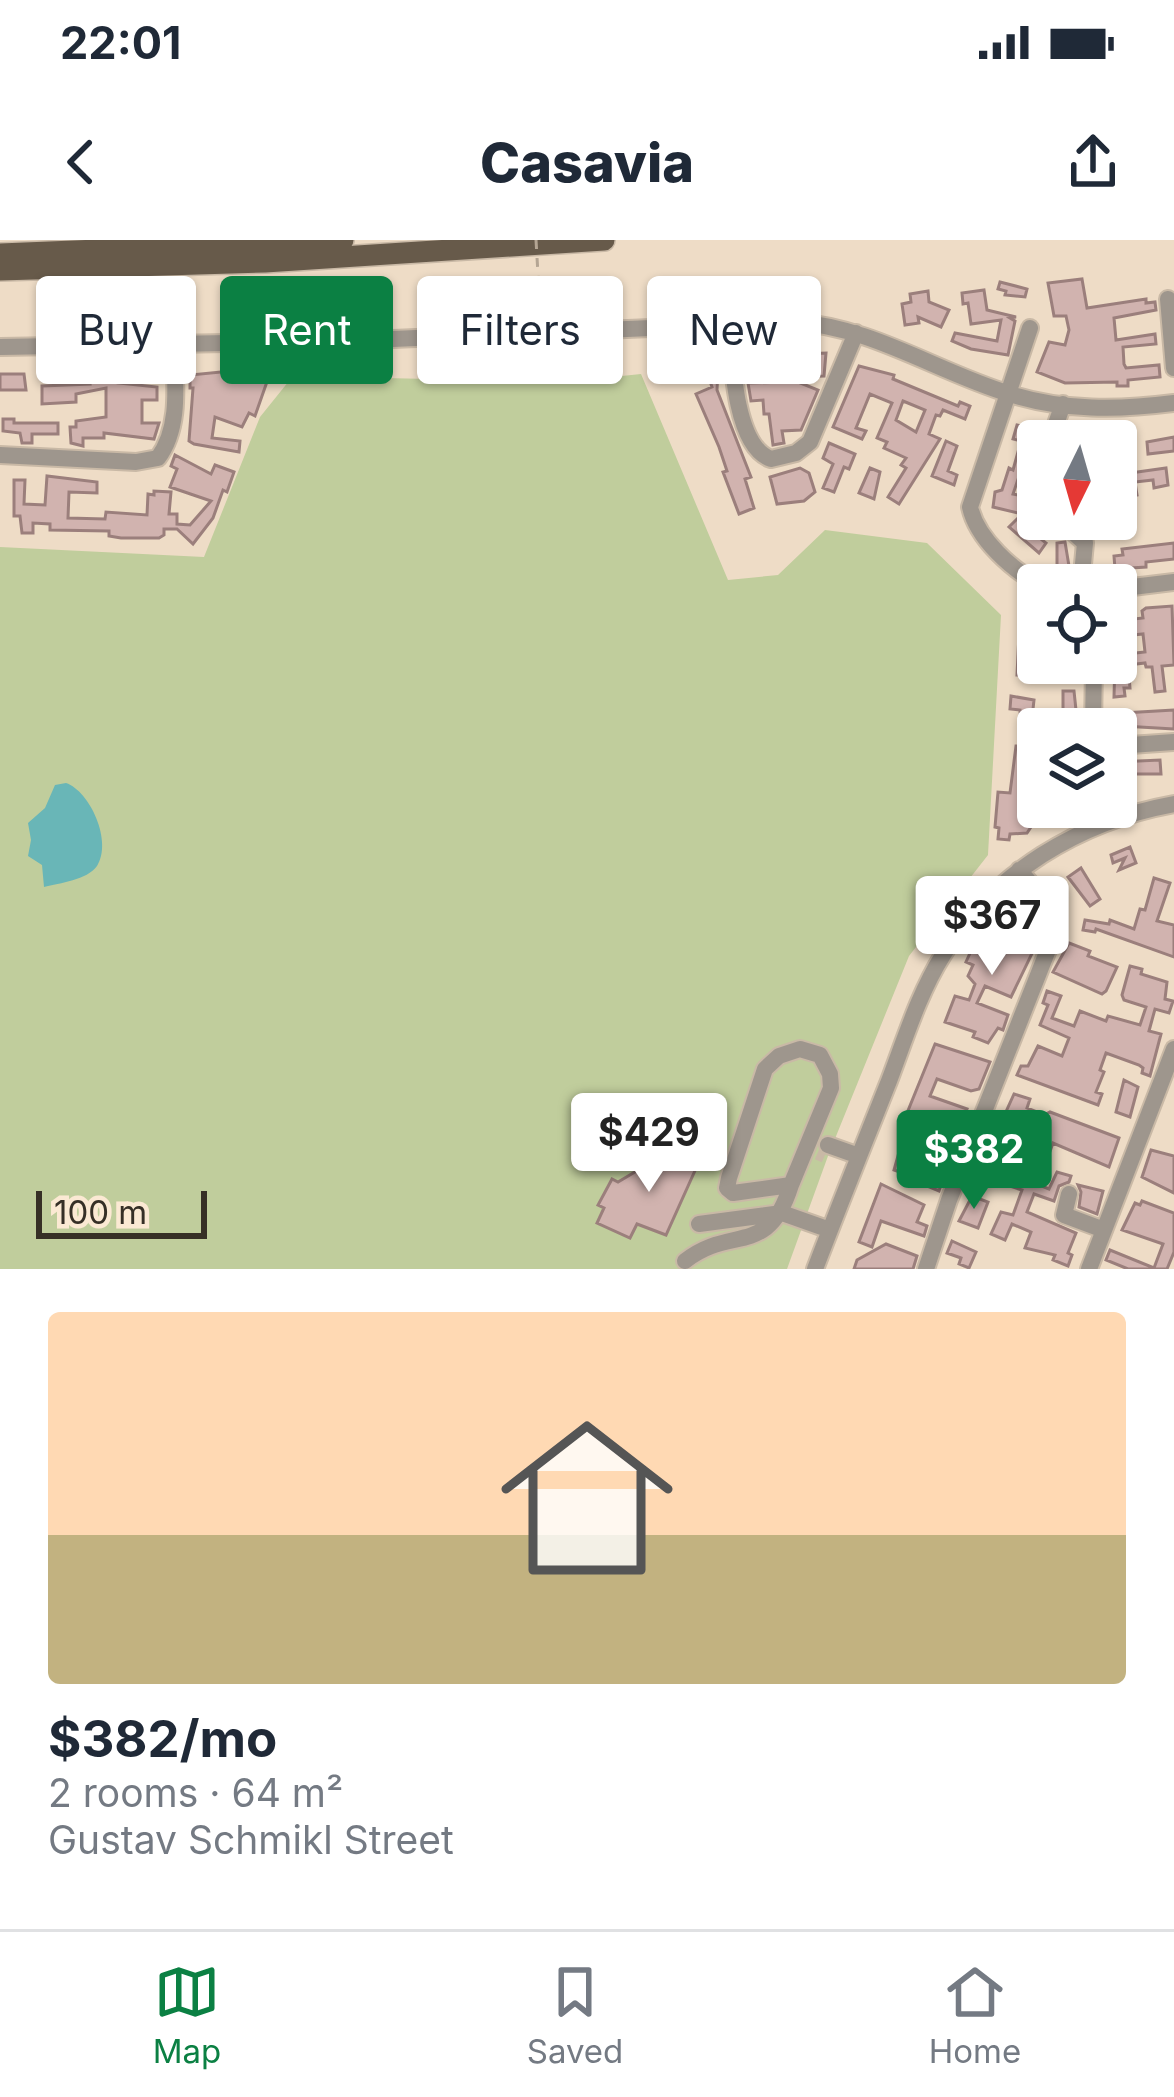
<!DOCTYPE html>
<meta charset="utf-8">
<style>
body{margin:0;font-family:Inter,sans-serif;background:#f2f2f3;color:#1f2937;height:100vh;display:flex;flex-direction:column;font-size:45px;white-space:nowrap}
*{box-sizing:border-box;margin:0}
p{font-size:39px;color:#747a83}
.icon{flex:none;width:66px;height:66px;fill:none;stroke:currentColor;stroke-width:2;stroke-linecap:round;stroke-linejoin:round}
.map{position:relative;height:1029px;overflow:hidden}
.panel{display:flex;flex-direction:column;background:#fff;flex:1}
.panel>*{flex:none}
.guide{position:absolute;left:36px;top:36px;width:1104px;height:108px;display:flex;gap:24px}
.needle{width:78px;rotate:185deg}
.controls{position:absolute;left:1017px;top:180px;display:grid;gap:24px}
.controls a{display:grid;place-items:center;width:120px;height:120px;border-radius:12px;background:#fff;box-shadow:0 3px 9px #0004;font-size:60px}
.scale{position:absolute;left:36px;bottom:30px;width:171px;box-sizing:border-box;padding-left:12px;border:6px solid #362f26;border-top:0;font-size:33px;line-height:42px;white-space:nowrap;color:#362f26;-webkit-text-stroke:9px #fbe9d3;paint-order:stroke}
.price{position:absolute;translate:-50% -102px;padding:0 27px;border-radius:12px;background:#fff;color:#222;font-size:39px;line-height:78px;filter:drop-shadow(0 3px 6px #0008)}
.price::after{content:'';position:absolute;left:50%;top:72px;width:36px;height:27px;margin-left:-18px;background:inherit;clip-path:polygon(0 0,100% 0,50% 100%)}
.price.selected{background:#0b8043;color:#fff}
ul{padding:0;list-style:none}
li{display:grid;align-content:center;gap:24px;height:636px;padding:0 48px}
li span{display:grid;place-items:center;height:372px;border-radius:12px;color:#555}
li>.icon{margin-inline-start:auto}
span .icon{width:216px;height:216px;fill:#fffc;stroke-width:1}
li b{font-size:51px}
.pill{padding:0 42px;border-radius:12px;background:#fff;box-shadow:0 3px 9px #0004;font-size:42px;line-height:108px}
.pill.selected{background:#0b8043;color:#fff}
.status{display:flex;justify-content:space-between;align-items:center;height:84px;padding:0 60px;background:#fff;direction:ltr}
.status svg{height:33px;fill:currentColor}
header{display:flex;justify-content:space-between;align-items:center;height:156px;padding:0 48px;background:#fff;font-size:54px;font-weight:800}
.dock{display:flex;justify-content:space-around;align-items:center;height:168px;border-top:3px solid #e0e1e3;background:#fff;font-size:33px;color:#747a83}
.dock a{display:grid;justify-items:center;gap:6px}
.dock .selected{color:#0b8043}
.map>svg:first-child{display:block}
</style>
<div class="status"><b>22:01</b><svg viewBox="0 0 49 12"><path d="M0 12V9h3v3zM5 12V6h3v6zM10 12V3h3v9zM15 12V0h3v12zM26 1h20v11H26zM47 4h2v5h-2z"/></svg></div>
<header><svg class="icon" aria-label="back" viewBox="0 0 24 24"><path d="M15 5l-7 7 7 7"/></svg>Casavia<svg class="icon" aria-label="share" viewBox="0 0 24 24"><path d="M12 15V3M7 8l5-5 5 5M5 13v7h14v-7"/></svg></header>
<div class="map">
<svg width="1174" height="1029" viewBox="0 0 1174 1029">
<rect width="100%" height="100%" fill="#eedcc6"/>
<path fill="#c0cd9c" d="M641,134l87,206 50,-5 47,-45 102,13 74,72 -13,240 -79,101 -81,200 -41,113h-787v-722l204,10 56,-140 33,-41 271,6z"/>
<path fill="#69b6b7" d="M66,543c24,8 47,59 31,83 -10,14 -37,17 -53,21l-2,-22 -14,-9 3,-16 -3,-17 17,-15 10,-23z"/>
<path fill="#d1b3af" stroke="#9b7f7c" stroke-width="3" fill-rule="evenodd" d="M1082,39l5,29 59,-9v4l9,-1 1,8 -42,8 2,22 39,-6 1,10 -33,3 1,17 2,4 33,-3 1,12 -32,3v6h-11v-4l-52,1 -28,-11 12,-30 16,3 4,-15 -3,-14h-12l-6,-33z
M1000,42l27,7 -2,8 -20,-2 1,-4 -8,-2z
M984,50l3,20 29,7 -6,1 5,3 -7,34 -37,-6 -19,-8 3,-8 42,8 4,-21 -30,4 -3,-21 -5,1 -1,-11z
M928,51l1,11 20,8 -8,17 -23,-10 1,6 -14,2 -3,-21 9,-2 -1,-8z
M799,110v4l27,-1 -2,23 -36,1 -1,-13 -39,3v-10z
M712,111l6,18 -1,21 34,87 -6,2 9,29 -15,6 -16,-42 4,-1 -8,-24 -23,-53 16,-7 -7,-20 -15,5 -4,-11z
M859,126l35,9 -1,4 65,27 2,-4 10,4 -5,13 -22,-9 -3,6 -4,-1 -7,19 11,5 -41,65 -11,-7 18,-29 -5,-3 5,-7 -22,-10 3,-6 -10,-4 15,-35 -22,-9 -14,34 10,3 -4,8 -29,-12zM903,161l22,9 -9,22 -20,-12z
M101,131h11v5h6v7l39,4v13h-15v23h17l-5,16 -50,-6v5h-21v8l-12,-3 -1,-16h6v-6l30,-4v-29l-30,6v8l-34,2v-18l48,-2 -1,-6z
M231,131l38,5 -14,40 -6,-3 -7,14 -27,-10 -3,21 28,3 -1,11 -45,-8 -5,-3 4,-53h-3v-13z
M0,134h24l2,16h-26z
M788,138l30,12 -17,40 -19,1 2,12 -11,2 -4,-31h-5l-1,-14 -12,1 -3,-18 40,-1z
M3,179h11v4h44v11h-26v9h-10l-2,-10 -17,-2z
M1017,185l23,6 -2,14 -4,-1 -5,19 -5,-1 -11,32 25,5v17l-12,11 20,16 -7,10 -30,-26 13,-13 -29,-7 2,-15 7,-2 7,-22 4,2 8,-29 -8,-2z
M1174,197v14l-26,3 -1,-12z
M946,201l11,5 -9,25 9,4 -3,10 -22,-9z
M829,203l26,11 -6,15 -5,-2 -10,25 -11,-4 10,-24 -10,-6z
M175,215l36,19 4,-9 19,7 -7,20 -4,-2 -10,28 -20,26 -16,-15h-13v6l-5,3h-38l-12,-2v-5l-59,-1v-6l-17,-1v10h-11l-2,-17h-6v-36h11l-1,24 21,1 2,-29 50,6v11l-28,-1 -1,26 37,1 1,-7 41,3 1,-21 6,1v-4l17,1 -2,22h8v10l13,1 21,-24 -41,-14 7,-18 -6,-3z
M800,228l9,5 6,19 -11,9 -27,3 -7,-27z
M870,228l10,4 -6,27 -15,-6z
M1166,228l2,17 -14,3 -1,-8 -18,2 2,13 -11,2 -3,-23z
M1065,302l4,24h-12v-23z
M1174,303v16l-28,3v5l-31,2 -1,-13 9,-1 -1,-6z
M1172,366l2,59 -12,1 3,25 -10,1 -3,-25h-6l-1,-4 -17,2 2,23h-6l1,8 -11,1 2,-76 27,-3 -1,-7 4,-3zM1143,394l2,18 -19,2 -3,-18z
M1019,394l19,1 -5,41 -16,-1z
M1063,451h11l4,38h-15z
M1011,456l23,4 -8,72 1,48 6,4 -6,9 -17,1 -1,6 -11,-1 1,-11 -4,-1 3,-35 12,1 6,-47h5l-1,-36 -10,-1z
M1174,470v19l-68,-4v-11z
M1160,520l1,14h-43l-1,-12z
M1130,607l6,16 -17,7 6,-12 -12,5 -2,-8z
M1081,628l19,31 -10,7 -22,-29z
M1154,638l16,5 -13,38 17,4v32l-78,-28 -1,3 -12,-2 2,-10 24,4 1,-4 24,9 6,-20 5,1z
M1018,674l5,6 -10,13 24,10 -26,54 -26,-11 -8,17 31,12 -5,15 -5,-2 -10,15 -15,-6 2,-5 -30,-10 10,-26 14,4 6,-16 -7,-8 5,-11 -7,-3 5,-11 21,-27 9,3z
M1069,703l21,8 -2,5 29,11 -11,24 -4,3 -49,-22z
M1130,726l12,3 -1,5 26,8 -2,17 8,2 -4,12 -14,-4 -6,22 12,3 -11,42 -8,-3 1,-5 -4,-3 -33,-12 -6,17 4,2 -8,20 6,2 -4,11 -81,-30 4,-9h7l10,-20 24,10 7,-18 -29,-13 8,-20 -5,-2 4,-12 14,5 -9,22 22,8 6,-15 26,10 2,-5 32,9 6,-18 -22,-7 -2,-5z
M935,804l55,18 -11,27 -8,2 -34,-12 -7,17 37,13 -13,30 -26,-10 -11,19 32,12 -10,31 -12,-5 2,-4 -35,-12 13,-46 -4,-1z
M1124,840l14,7 -8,30 -14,-5z
M1014,854l16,5 -3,9 17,7 6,-3 69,26 -10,29 -56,-24 -4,11 -11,-4 3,-7 -41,-18z
M677,903l25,12 -36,80 -29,-11 -7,14 -33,-15 7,-15 -6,-3 14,-26 6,3 32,-19 15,2z
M994,905l42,17 -9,18 22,9 8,-17 14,4 -2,6 -10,4 -5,15 -20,-7 -7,18 49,21 -8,20 4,2 -4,11 -15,-6 2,-5 -30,-7 6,-16 -19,-8 -7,16 -14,-6 10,-22 12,3 9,-25 -37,-12 -3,-5z
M1151,910l23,6v37l-32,-16z
M881,944l43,21 -7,17 10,4 -3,10 -43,-15 -9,26 -13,-5z
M1078,945l25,6 -6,23 -18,-7 2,-15z
M972,956l16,6 -10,26 -19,-7z
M1142,961l32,12v39l-7,17h-39l-22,-9 4,-10 44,18 9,-24 -41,-14 13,-27 5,2z
M952,1001l24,11 -7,16 -10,-4 2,-6 -14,-5z
M886,1004l31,12 -4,13h-59l3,-9z"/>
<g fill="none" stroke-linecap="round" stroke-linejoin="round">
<path stroke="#c9b9a6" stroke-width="16" stroke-dasharray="16 8" stroke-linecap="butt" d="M818,912l7,3"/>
<defs>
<path id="minor" d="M1168,59l6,69
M730,84c2,34 4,122 41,135l25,-6 14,-11 46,-109
M1030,88l-60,179c7,32 43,64 71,78
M0,107l346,-6 447,-19c78,4 144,50 217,72 54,17 109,16 164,9
M1050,201l13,-37
M0,215l136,7 22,-4c23,-31 17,-75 16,-112
M1037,237l1,-3
M1073,279l1,14 11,10 -4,42
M1116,349l58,-7
M1093,489l1,-66
M1116,506l58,-4
M800,809l20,6 10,19 1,14 -40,97 -58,8 -6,-5 2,-10 36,-109 14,-13z
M828,905l31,11
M1069,954l-5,21 40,15
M699,984l83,-11 48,17
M685,1021c47,-37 83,-2 106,-76
M815,1029c24,-63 49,-125 74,-188 16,-42 30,-88 54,-126 51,-83 137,-134 231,-151
M926,1029l23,-69 108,-273 -6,-20 -32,-37
M1089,1029l85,-220"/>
<path id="major" d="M0,14l343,-14
M0,30l265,-8 339,-22"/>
</defs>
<use href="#minor" stroke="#c9b9a6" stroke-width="20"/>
<use href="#major" stroke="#c9b9a6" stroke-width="24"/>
<use href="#minor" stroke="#9e968d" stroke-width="16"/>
<use href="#major" stroke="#675a4a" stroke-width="21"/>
<path stroke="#b4a593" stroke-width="3" stroke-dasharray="9 9" stroke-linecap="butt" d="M536,0l8,138"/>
</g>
</svg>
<div class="controls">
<a><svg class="needle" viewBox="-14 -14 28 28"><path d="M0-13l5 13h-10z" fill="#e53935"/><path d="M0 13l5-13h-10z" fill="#747a83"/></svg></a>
<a><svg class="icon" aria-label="locate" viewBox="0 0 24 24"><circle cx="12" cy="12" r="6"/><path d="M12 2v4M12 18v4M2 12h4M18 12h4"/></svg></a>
<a><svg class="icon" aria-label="layers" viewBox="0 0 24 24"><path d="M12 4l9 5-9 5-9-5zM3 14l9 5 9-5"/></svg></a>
</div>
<div class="scale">100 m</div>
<b class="price" style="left:992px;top:738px">$367</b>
<b class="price" style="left:649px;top:955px">$429</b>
<b class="price selected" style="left:974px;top:972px">$382</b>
<div class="guide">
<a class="pill">Buy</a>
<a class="pill selected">Rent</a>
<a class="pill">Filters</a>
<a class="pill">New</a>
</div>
</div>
<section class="panel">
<ul>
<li><span style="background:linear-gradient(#ffd9b3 60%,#c2b280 0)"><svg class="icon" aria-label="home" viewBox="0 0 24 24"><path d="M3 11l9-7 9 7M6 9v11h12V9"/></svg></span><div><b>$382/mo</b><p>2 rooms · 64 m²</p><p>Gustav Schmikl Street</p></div></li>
</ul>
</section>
<nav class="dock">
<a class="selected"><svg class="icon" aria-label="map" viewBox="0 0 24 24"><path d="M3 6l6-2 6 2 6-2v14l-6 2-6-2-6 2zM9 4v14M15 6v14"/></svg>Map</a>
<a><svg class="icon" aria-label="saved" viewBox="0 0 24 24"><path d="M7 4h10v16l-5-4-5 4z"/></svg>Saved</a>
<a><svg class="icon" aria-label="home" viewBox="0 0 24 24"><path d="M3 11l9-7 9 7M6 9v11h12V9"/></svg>Home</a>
</nav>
